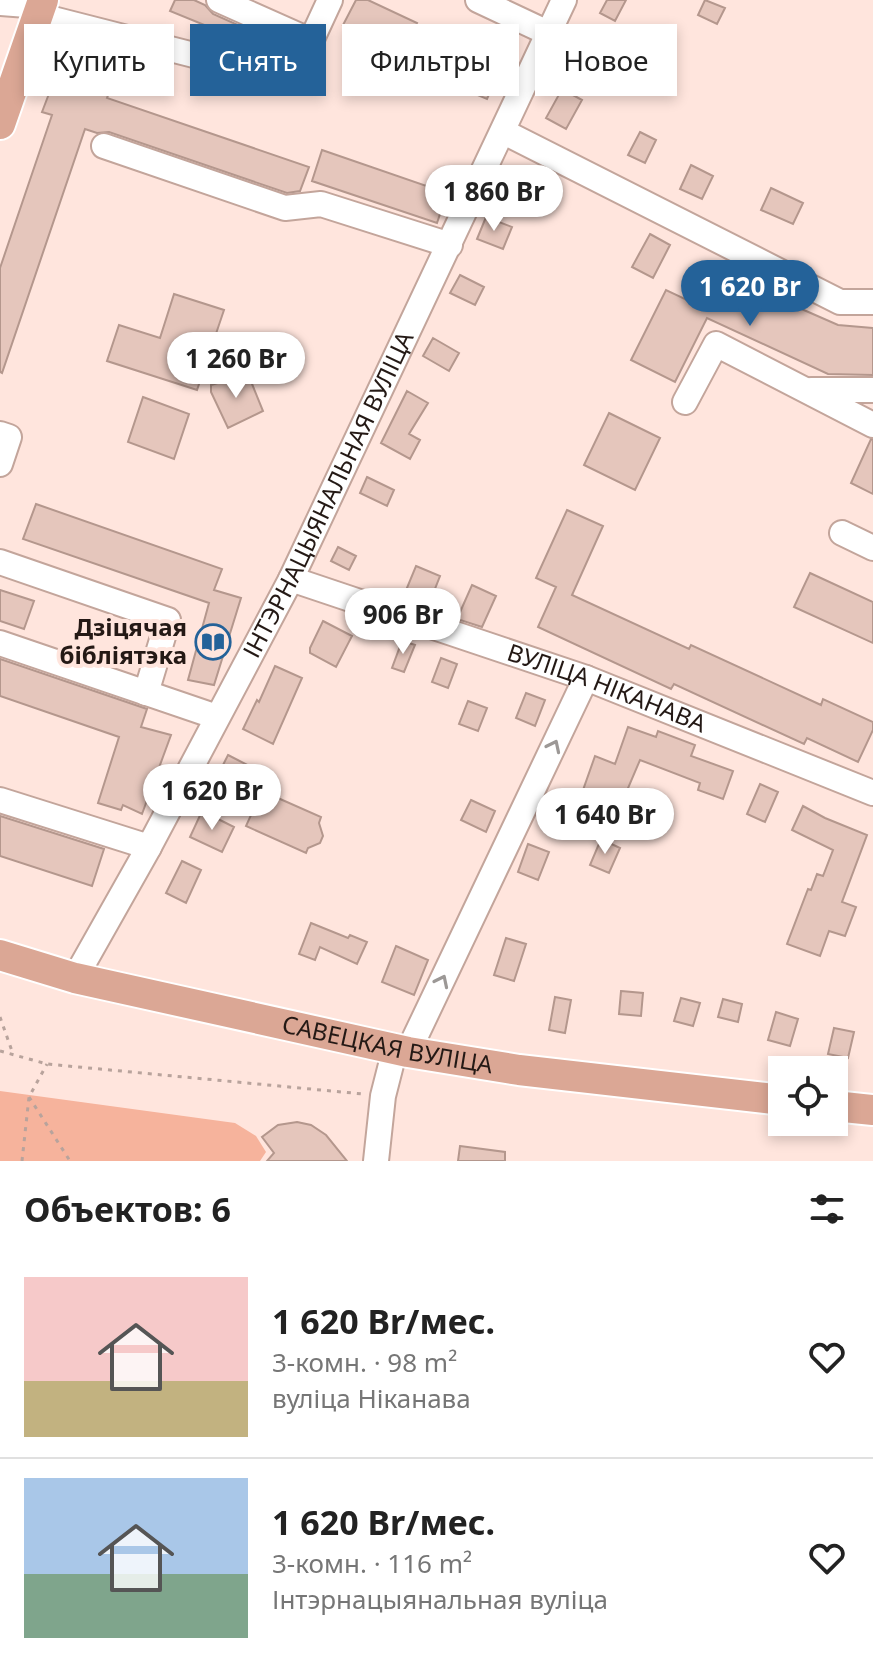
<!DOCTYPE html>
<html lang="ru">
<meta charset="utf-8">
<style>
body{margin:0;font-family:"Noto Sans",sans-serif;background:#f2f2f2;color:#222;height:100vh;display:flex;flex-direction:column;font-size:30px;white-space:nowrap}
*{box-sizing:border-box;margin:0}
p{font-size:26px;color:#767676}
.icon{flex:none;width:44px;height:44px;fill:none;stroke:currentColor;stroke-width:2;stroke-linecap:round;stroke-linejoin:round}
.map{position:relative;height:1161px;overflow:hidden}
.sheet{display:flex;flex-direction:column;background:#fff;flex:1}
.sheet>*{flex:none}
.banner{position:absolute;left:24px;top:24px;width:826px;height:72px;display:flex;gap:16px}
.buttons{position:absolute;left:768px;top:1056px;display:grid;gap:16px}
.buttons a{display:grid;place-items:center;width:80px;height:80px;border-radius:0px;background:#fff;box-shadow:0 4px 12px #0003;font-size:40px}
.price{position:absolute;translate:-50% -68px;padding:0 18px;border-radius:28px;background:#fff;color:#222;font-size:26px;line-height:52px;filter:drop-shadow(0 2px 4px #0008)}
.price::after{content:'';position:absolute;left:50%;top:48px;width:24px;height:18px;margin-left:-12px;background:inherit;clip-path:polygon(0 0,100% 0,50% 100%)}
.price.on{background:#246299;color:#fff}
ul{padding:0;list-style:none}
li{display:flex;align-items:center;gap:24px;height:200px;padding:0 24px}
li+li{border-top:2px solid #e0e0e0}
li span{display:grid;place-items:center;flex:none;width:224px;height:160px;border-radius:0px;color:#555}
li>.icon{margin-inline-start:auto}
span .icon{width:96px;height:96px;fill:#fffc;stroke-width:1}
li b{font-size:34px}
h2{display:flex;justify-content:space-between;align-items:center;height:96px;padding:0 24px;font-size:34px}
.pill{padding:0 28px;border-radius:0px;background:#fff;box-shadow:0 4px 12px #0003;font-size:28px;line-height:72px}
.pill.on{background:#246299;color:#fff}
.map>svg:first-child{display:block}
</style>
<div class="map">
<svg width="873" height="1161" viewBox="0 0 873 1161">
<rect width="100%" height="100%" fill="#ffe5dd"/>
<path fill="#f6b39c" d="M0,1091l235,32 21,13 10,16 -6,9h-260z"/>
<path fill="#e5c6bc" stroke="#b4978d" stroke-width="2" d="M175,0h19l11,5 8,9 83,37 -6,9 -120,-49z
M356,0h12l49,23 -15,30 -59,-28z
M607,0h19l-11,21 -15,-8z
M705,0l20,8 -8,16 -19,-9z
M581,36l36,19 -11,20 -35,-19z
M436,43l64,27 -13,29 -64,-27z
M63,57l52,21 -8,20 202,69 -9,24 -13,2 -178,-61 -12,1 -12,-4 -83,244 -2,-1v-104l52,-153 -10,-3z
M562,89l20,11 -16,29 -20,-11z
M640,132l16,8 -11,23 -17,-8z
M322,150l125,43 -10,30 -125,-42z
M691,165l22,11 -11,23 -22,-10z
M510,173l23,11 -11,22 -23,-11z
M771,188l32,15 -10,21 -32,-14z
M486,217l26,10 -9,22 -26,-10z
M650,234l20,11 -17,33 -21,-11z
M707,262l52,24 22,14 57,25 35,3v47l-45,-1 -121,-56 -32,64 -44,-22 35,-70 23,11z
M460,275l24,12 -9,18 -25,-12z
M174,294l50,16 -27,80 -90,-29 12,-36 41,13z
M433,338l26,15 -10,18 -26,-15z
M248,374l15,37 -35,17 -17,-36v-7z
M407,391l21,12 -19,31 11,6 -10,19 -29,-16z
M143,397l46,17 -15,45 -46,-17z
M609,413l51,25 -25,52 -51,-25z
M871,439l2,1v54l-22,-11z
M367,477l27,13 -7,16 -27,-13z
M36,504l186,65 -8,21 27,8 -27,87 -26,-5 21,-77 -186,-64z
M567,510l36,16 -31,69 117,54 2,-4 130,60 2,-6 50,23v8l-15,32 -51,-24 -3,6 -130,-60 -3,5 -133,-62 18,-40 -20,-9z
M338,547l18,9 -7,14 -18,-9z
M416,566l24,10 -13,33 -25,-9z
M810,573l63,29v41l-79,-36z
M472,585l24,11 -14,31 -25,-8z
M0,590l34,11 -10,28 -24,-8z
M323,621l29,15 -16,31 -26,-14v-5z
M402,641l13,4 -11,27 -12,-4z
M441,658l16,6 -9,24 -16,-6z
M0,659l147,50 -6,18 30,8 -29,79 -19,-9 -2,5 -23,-7 21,-66 -119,-41z
M275,666l27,12 -29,66 -30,-15 14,-29 2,2z
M526,693l19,7 -10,26 -19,-8z
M468,701l19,7 -9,23 -19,-7z
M628,727l28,10 2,-6 37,14 -4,11 42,15 -10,28 -25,-9 2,-7 -60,-23 -20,47 -38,-14 13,-37 20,8z
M228,755l35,18 -12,24 -35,-18z
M760,784l18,8 -13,30 -18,-8z
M262,791l59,26 -2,6 4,13 -3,7 -12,5 -2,5 -60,-27z
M471,800l24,11 -9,21 -25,-12z
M803,806l22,12 42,17 -25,67 14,5 -11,29 -16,-5 -9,25 -33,-12 21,-55 3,1 6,-16 6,2 10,-26 -41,-20z
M202,811l32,16 -12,25 -32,-15z
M0,816l104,33 -12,37 -92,-30z
M601,839l19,9 -11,25 -19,-8z
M528,844l21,8 -11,28 -20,-8z
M182,861l19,9 -15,33 -20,-10z
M311,923l37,15 2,-3 17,7 -10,22 -37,-17 -5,13 -16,-6z
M506,938l20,6 -12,37 -20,-6z
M396,946l32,14 -14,35 -32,-13z
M621,991l22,2 -2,23 -22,-2z
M555,997l16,3 -6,33 -16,-3z
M681,998l19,5 -7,23 -19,-5z
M723,999l19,5 -4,18 -20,-5z
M776,1012l22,7 -8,27 -22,-6z
M834,1028l20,4 -6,26 -20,-4z
M297,1122l14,3 15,10 21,26h-80l7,-8 -12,-16 16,-12z
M460,1146l45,6v9h-47z"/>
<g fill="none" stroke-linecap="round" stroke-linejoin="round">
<defs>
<g id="minor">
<path d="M219,0l92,41 19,-41"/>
<path d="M478,0l70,33"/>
<path d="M0,3l40,3"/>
<path d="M37,15l239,61"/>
<path d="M504,132l336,170h33"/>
<path d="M104,146l181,62 36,-4 129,41"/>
<path d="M811,390h62"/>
<path d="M685,402l31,-58 157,81"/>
<path d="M0,434l9,3 -9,27"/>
<path d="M842,533l31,15"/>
<path d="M0,562l168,58 -22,73"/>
<path id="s1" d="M291,579l295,99 287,115"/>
<path d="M0,643l217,74"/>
<path d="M0,800l149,47"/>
<path id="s2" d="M75,978l74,-131 142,-268 273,-579"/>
<path d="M408,1052l178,-374"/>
<path d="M376,1161l7,-65 12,-47"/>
</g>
<g id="major">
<path d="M0,124l43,-124"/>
<path id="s3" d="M0,955l75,23 333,74 111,18 263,30"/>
<path d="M834,1106l39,4"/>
</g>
</defs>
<use href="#minor" stroke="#c3a59b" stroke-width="28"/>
<use href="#major" stroke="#fff" stroke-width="34"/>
<path stroke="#b8a39c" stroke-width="3" stroke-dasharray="4 6" stroke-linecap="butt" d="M0,1017l13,37
M0,1051l47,13 316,30
M29,1097l41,64
M22,1161l7,-64 18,-33"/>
<use href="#minor" stroke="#fff" stroke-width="24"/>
<use href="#major" stroke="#dba795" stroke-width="30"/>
</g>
<defs><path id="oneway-chevron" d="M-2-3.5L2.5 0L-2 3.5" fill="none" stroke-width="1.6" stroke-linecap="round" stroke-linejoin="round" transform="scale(2)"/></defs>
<g stroke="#9c9896">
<use href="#oneway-chevron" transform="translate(554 746) rotate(-64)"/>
<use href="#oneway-chevron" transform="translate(442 981) rotate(-64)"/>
</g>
<defs>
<symbol id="library-ring" viewBox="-11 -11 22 22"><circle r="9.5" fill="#ffe5dd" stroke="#246299" stroke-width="1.5"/><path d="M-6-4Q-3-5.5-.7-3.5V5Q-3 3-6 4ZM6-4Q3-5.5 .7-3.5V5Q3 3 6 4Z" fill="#246299"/></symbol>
</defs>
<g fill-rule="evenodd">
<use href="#library-ring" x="193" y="622" width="40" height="40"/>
</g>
<g text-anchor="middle" stroke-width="8" stroke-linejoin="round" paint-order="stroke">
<g font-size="24" fill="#241915" stroke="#ffe5dd">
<text dy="8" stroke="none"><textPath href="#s2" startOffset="546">ІНТЭРНАЦЫЯНАЛЬНАЯ ВУЛІЦА</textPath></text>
<text dy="8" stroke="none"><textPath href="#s1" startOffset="334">ВУЛІЦА НІКАНАВА</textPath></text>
<text dy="8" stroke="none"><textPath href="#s3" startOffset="398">САВЕЦКАЯ ВУЛІЦА</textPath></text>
</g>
<g font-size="24" font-weight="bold" fill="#241915" stroke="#ffe5dd" text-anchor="end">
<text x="187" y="636">Дзіцячая<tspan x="187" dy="28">бібліятэка</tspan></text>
</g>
</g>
</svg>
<div class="buttons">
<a><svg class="icon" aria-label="locate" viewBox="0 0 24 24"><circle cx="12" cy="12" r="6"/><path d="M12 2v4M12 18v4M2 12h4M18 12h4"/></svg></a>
</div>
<b class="price" style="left:494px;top:233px">1 860 Br</b>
<b class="price on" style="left:750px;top:328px">1 620 Br</b>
<b class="price" style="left:236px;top:400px">1 260 Br</b>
<b class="price" style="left:403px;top:656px">906 Br</b>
<b class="price" style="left:212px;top:832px">1 620 Br</b>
<b class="price" style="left:605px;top:856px">1 640 Br</b>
<div class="banner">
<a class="pill">Купить</a>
<a class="pill on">Снять</a>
<a class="pill">Фильтры</a>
<a class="pill">Новое</a>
</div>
</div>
<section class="sheet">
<h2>Объектов: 6<svg class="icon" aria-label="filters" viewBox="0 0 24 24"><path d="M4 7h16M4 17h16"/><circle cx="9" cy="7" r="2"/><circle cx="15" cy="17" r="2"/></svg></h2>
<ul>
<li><span style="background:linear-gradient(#f6c9c9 65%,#c2b280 0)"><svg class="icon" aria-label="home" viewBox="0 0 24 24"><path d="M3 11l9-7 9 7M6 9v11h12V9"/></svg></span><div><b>1 620 Br/мес.</b><p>3-комн. · 98 m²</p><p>вуліца Ніканава</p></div><svg class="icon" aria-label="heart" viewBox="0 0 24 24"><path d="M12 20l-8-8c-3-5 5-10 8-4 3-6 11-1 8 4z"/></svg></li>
<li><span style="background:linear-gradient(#a9c7e8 60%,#7fa58c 0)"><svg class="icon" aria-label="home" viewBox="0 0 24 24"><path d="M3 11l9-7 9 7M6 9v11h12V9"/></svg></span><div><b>1 620 Br/мес.</b><p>3-комн. · 116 m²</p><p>Інтэрнацыянальная вуліца</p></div><svg class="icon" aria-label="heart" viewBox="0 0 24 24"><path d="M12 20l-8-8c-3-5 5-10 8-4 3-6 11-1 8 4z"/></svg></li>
</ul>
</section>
